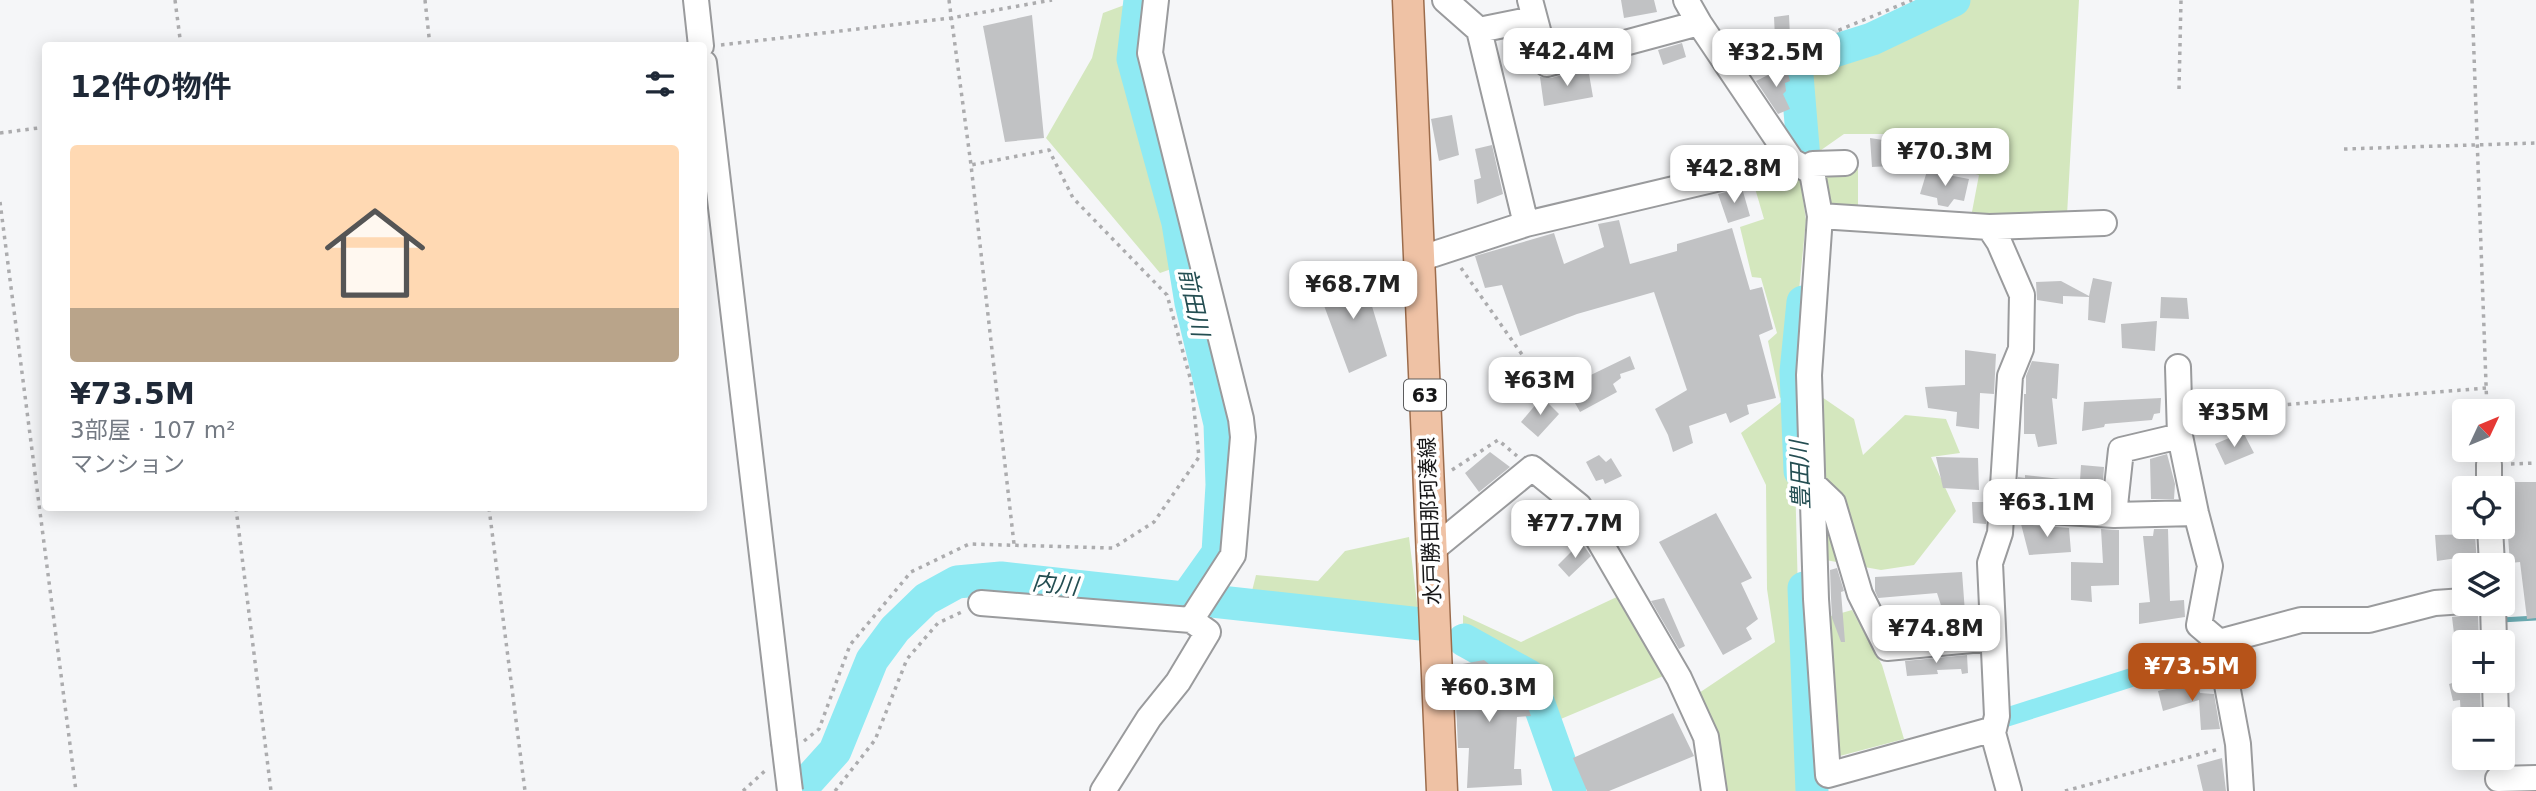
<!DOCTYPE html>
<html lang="ja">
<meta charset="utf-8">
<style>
body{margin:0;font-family:"DejaVu Sans","Noto Sans JP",sans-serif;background:#f2f2f3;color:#1f2937;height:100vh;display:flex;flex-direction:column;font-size:26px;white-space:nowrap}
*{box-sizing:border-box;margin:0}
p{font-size:23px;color:#747a83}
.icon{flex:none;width:38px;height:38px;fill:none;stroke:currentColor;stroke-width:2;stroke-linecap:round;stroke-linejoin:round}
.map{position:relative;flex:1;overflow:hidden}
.drawer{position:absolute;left:42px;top:42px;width:665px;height:469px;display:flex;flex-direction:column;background:#fff;border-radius:7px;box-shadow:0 4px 18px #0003}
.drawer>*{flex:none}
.needle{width:46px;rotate:46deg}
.tools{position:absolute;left:2452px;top:399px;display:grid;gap:14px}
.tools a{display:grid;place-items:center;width:63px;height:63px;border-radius:7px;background:#fff;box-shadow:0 4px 18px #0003;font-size:35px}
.price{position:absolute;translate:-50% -60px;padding:0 16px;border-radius:14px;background:#fff;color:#222;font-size:23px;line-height:46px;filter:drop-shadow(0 2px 4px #0008)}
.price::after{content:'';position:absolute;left:50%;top:42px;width:21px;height:16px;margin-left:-10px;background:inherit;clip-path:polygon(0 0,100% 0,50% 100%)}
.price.current{background:#b65319;color:#fff}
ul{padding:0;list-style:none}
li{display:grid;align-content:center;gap:14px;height:371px;padding:0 28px}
li span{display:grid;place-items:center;height:217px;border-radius:7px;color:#555}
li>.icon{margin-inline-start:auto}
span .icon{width:126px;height:126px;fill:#fffc;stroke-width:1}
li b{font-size:30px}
h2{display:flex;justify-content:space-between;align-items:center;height:84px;padding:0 28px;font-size:30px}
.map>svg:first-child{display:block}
</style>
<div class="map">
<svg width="2536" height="791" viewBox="0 0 2536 791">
<rect width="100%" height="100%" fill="#f5f6f8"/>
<path fill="#d4e7be" d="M1138,0l-12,59 51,208 -17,6 -114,-135 46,-80 11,-45z
M1917,0h162l-12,215 -96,2 8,-42 -50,-14 -5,-27h-80l-30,21 -6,-86z
M1818,168l40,1v46l-35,-4z
M1799,171l7,49 -17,171 -9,7 -12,-57 9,-8 -16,-55 -9,-1 -12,-50 24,-8 -12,-41z
M1816,393l38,26 9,36 42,-40 41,4 14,34 -29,4 25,54 -42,54 -33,5 -61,-11z
M1789,396l6,80 8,315h-78l-26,-98 76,-51 -8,-53 -1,-104 -25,-52z
M1409,537l10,82 -168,-24 5,-20 62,6 27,-30z
M1621,595l47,79 -112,47 -24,-51 -69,-38v-17l58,27z
M1852,610l30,55 22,74 -68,18 -12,-139z"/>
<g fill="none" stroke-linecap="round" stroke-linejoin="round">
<path stroke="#6baab1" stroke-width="5" d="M2501,620l35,-2"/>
<path stroke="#8feaf3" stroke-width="19" d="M2001,719l214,-68"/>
<path stroke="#8feaf3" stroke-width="33" d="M1140,0l-7,59 45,164 13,80 29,121 2,61 -4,68 -32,45
M1804,159l-8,-96 76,-24 82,-39
M1800,471l-4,-99 7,-70
M1804,588l8,203
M1464,640l65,36 41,115
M799,791l36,-40 37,-91 23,-31 31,-30 31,-17 44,-4 420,46"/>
</g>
<path fill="#c1c2c4" d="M1621,0h33l3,12 -33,6z
M1032,15l12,123 -39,4 -22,-116z
M1789,15l1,22 -15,1 -1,-21z
M1682,43l4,14 -23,8 -5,-15z
M1786,66l4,15 -5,2 1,8 -3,3 7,15 -12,5 -22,-33z
M1588,68l5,29 -49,9 -4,-29 11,1z
M1452,115l7,40 -20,6 -8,-42z
M1870,138l39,6 1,21 -38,2z
M1492,145l11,49 -26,10 -3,-24 7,-2 -6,-29z
M1927,171l42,8 -5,22 -10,-2 -6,8 -10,-2 -1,-7 -17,-4z
M1742,188l8,28 -22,7 -10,-29z
M1619,220l11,44 47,-13v-7l55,-16 18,62 12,-3 11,42 -14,6 17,63 -29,7 2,9 -19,9 -4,-10 -37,13 4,17 -20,9 -5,-17 -13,-26 32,-19 -33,-98 -77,22 -57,22 -18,-51 -17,3 -10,-32 79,-23 10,31 40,-17 -6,-23z
M1362,273l25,83 -38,17 -33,-89z
M2093,278l19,4 -7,41 -17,-3 1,-23 -26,-1v8l-26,-4 -1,-18 25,-1 28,15z
M2161,297l26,1 2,21 -29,-1z
M2157,321l-2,30 -33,-3 -1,-24z
M1965,350l31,4 -2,40 -14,-1 -1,36 -23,-3 1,-14 -29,-4 -3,-21 40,-2z
M1630,356l5,13 -15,5 1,4 -8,6 4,8 -37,20 -14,-25z
M2032,361l27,3 -2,35 -5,-1 5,46 -19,3 -3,-13h-11v-40h2v-18z
M1542,397l17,17 -21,23 -17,-15z
M2161,398l-1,15 -6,1 -2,6 -47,4 -1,3 -22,4 2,-29z
M2243,432l11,21 -29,12 -10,-21z
M1490,452l20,15 -31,25 -14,-19z
M2167,454l8,30 -1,15h-23l-1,-40z
M1599,455l7,7 5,-4 11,18 -17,8 -2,-5 -7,2 -10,-19z
M1936,457l42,1 1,32 -36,-2z
M2081,465l23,2 -1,15h-6l-1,16 -17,-2z
M2025,475l35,4 1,15 -4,-1 -1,3 -39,-2 1,-17 7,1z
M2504,482h32v136l-9,1 -7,-57 -10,1z
M1972,502h15l-1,22 -13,-1z
M1716,513l36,65 -11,5 17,36 -12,9 6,11 -29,16 -64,-113z
M2021,524l48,4 2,24 -42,3z
M2101,529l18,1v55l-28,1 1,16 -21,-2v-38l32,1z
M2154,529h14l2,72 14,-1 1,17 -46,7v-21l11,-1 -7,-66h10z
M2475,534l2,31h-17l-3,-7 -20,3 -2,-26z
M1581,542l10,14 -22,21 -11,-12z
M1837,568l7,23 -3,1 4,50h-4l-9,-24 -1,-20 -1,-28z
M1962,572l4,54 -18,1 -11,-34 -59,5 -3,-7v-14z
M1664,598l21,48 -6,3 -28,-48z
M2469,615h9l1,27h-24l-3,-25z
M1967,655l1,18 -6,1 -1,-5 -24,1 1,4 -31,2 -2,-15z
M1484,660l39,32 8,24 -14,1 -3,52h7l1,16 -55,3 2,-40h-11l-2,-46 1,-37z
M2459,681h21l1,38h-20l-1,-19 -7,1 -4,-17z
M2197,682l3,11 14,1 6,35 -19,1 -2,-30 -36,11 -5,-20z
M1673,713l21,43 -85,35h-22l-14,-33z
M2222,758l4,33h-23l-6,-26z"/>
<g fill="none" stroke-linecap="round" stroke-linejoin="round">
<defs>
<path id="minor" d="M696,0l5,46
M1445,0l34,30 47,194
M1530,0l17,64 152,-41
M1686,0l13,23 93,138 20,11 8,44 169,11 10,15 23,53 -1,54 -11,27 -10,157 -10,30 7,153 -4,17 16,58
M1479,30l55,-11
M704,63l80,679
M1809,171l4,-7 32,-1
M1820,216l-11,159 7,224 12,176 166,-46
M1989,227l115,-4
M1419,259l107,-35 266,-63
M2178,367l2,69
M2489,465v23
M1813,484l20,19 27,91 27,54 106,-10
M2002,508l112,7 82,-2
M2114,515l7,-65 59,-14 16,77 14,53 -11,59 20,17
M2490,527l2,38
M1432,550l100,-82 47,38 100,172 27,59 8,54
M981,603l210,17
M2493,604l1,38
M2495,681l1,38
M2498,779l38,-1
M1103,791l46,-73 29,-36 30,-50 -17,-12 42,-65 10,-118 -2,-18 -91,-366 6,-53
M2241,791l-3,-47 -19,-102 82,-22h68l66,-17 29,-2"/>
<path id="major" d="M1408,0l34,791"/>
</defs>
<use href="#minor" stroke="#9a9b9d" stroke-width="28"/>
<use href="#major" stroke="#9c6c4c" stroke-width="33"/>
<path stroke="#acacae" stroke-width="3.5" stroke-dasharray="3.5 5" stroke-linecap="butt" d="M175,0l6,46
M425,0l5,46
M949,0l22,165 43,379
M2472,0l15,411
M721,45l230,-27 101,-18
M1753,68l62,-28 97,-40
M2179,89l2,-89
M0,133l46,-6
M2344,149l192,-6
M0,202l76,589
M1461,268l67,95
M2198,429l35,-13 36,-10 217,-18
M2511,464l25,-1
M1452,470l46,-30 19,16
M236,508l35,283
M489,508l36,283
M804,741l15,-12 31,-84 61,-73 58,-28 144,4 41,-26 45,-65 -8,-76 -24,-86 -94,-97 -24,-48 -78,15
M743,791l24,-22
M835,791l40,-51 32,-81 31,-36 26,-12
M2065,791l154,-42"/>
<use href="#minor" stroke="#fff" stroke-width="24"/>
<use href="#major" stroke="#efc2a5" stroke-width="30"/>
<defs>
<path id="minor-bridge" d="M784,742l6,49"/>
</defs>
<use href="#minor-bridge" stroke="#9a9b9d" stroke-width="28" stroke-linecap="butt"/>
<use href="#minor-bridge" stroke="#fff" stroke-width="24"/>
</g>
<g text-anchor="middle" stroke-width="7" stroke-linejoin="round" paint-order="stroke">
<rect fill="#fff" stroke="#5c5c5d" stroke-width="2" x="1404" y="379.5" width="42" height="31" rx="5"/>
<g font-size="19" font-weight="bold" fill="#161617">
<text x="1425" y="402">63</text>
</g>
<g font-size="21" fill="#161617" stroke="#fff">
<text transform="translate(1430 521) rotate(-92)" y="7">水戸勝田那珂湊線</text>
</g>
<g font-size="23" font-style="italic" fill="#244e52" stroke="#fff">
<text transform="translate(1194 302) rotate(78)" y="8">前田川</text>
<text transform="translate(1800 475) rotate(-92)" y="8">豊田川</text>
<text transform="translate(1055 584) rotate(6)" y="8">内川</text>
</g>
</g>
</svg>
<div class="tools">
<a><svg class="needle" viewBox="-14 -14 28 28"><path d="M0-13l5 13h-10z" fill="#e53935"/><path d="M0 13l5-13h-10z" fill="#747a83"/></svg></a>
<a><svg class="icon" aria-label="locate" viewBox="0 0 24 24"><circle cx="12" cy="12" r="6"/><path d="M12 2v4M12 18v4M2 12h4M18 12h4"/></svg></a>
<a><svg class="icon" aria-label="layers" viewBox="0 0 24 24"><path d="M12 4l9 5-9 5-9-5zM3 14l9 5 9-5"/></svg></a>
<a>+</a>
<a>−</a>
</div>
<b class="price" style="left:1567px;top:88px">¥42.4M</b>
<b class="price" style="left:1776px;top:89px">¥32.5M</b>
<b class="price" style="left:1945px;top:188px">¥70.3M</b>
<b class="price" style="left:1734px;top:205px">¥42.8M</b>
<b class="price" style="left:1353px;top:321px">¥68.7M</b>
<b class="price" style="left:1540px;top:417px">¥63M</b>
<b class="price" style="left:2234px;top:449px">¥35M</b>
<b class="price" style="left:2047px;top:539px">¥63.1M</b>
<b class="price" style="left:1575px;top:560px">¥77.7M</b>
<b class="price" style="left:1936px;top:665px">¥74.8M</b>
<b class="price current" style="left:2192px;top:703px">¥73.5M</b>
<b class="price" style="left:1489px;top:724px">¥60.3M</b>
<section class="drawer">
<h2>12件の物件<svg class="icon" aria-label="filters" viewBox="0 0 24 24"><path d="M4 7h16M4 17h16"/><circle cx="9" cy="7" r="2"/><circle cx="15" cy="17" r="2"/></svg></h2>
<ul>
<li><span style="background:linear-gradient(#ffd9b3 75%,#b9a48a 0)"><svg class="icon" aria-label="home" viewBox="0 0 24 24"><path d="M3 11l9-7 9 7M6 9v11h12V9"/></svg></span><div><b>¥73.5M</b><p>3部屋 · 107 m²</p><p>マンション</p></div></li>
</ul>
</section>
</div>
